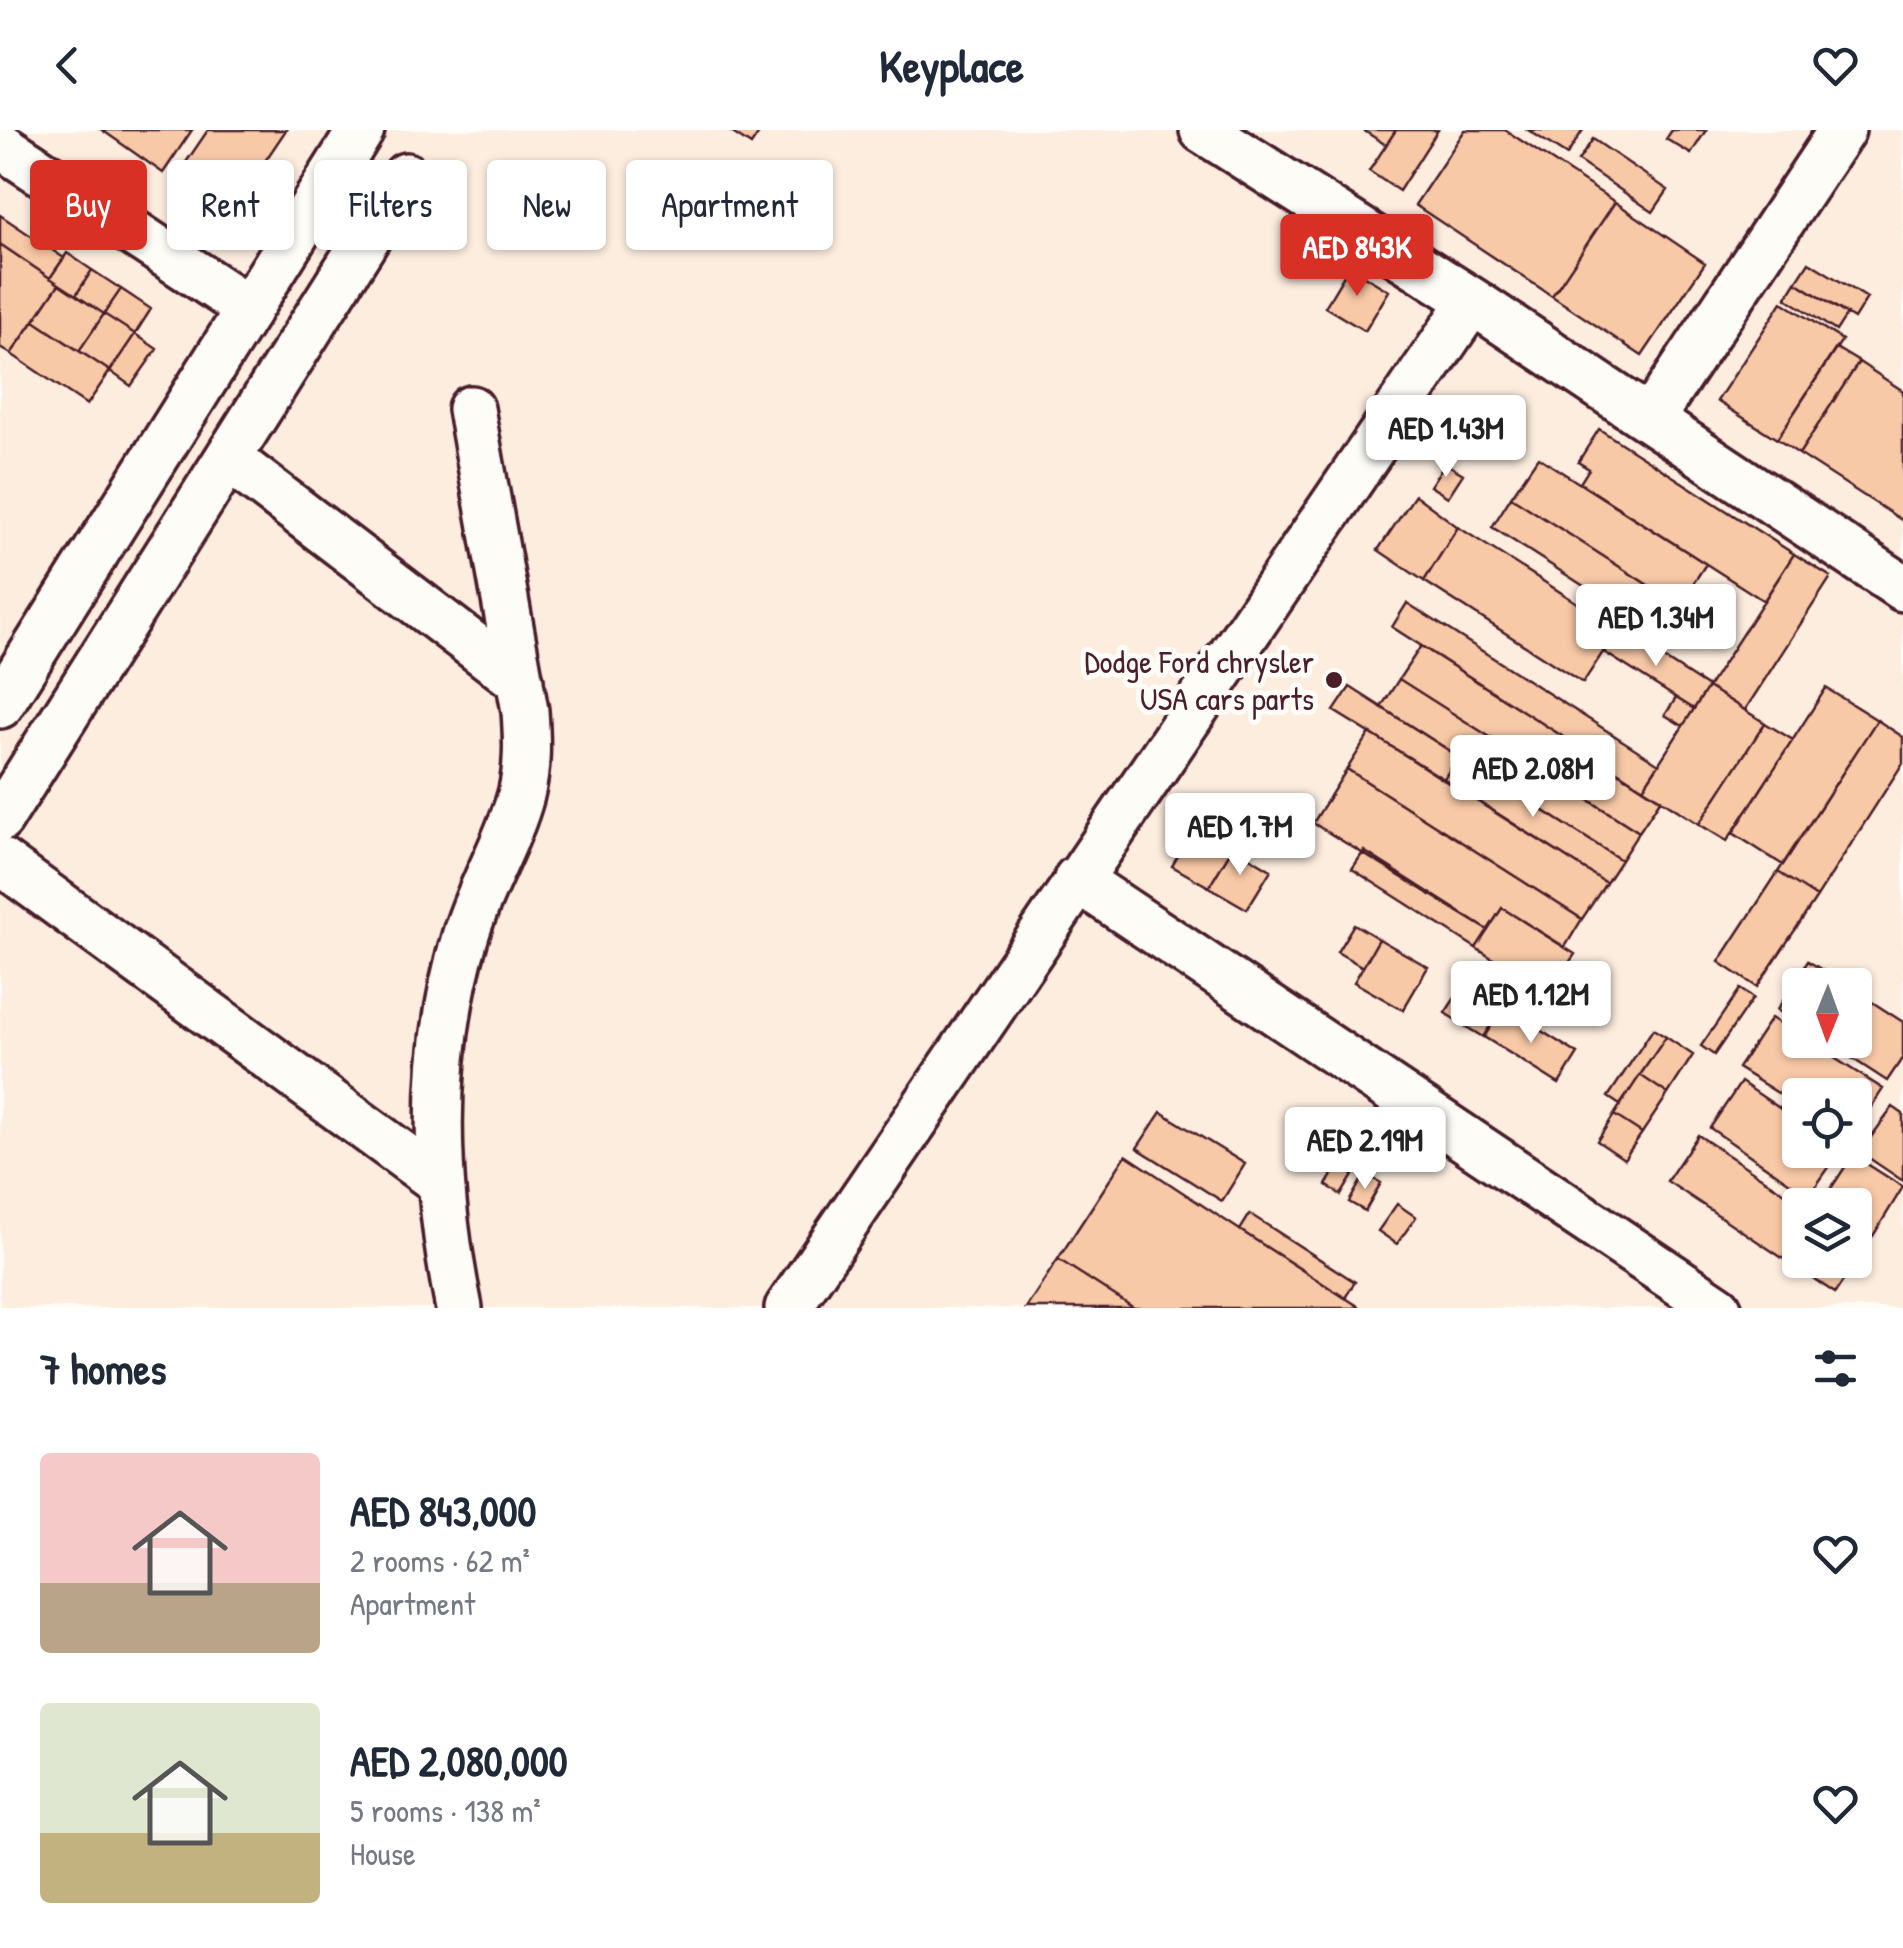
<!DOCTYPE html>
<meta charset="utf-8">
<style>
body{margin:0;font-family:"Patrick Hand",sans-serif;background:#f6f6f7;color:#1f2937;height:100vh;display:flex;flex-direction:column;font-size:38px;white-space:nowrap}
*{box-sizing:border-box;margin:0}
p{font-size:32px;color:#747a83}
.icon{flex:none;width:55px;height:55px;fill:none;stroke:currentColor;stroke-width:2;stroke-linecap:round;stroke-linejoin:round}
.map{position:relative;height:1178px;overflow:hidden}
.panel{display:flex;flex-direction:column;background:#fff;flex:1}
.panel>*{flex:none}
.banner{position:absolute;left:30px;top:30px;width:1000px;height:90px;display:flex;gap:20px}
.needle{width:65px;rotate:181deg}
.tools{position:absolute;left:1782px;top:838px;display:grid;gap:20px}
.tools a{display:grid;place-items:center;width:90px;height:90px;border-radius:10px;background:#fff;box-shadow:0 2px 8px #0004;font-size:50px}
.price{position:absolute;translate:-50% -85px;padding:0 22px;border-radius:10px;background:#fff;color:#222;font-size:32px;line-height:65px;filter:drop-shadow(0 2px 5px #0008)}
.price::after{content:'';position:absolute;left:50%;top:60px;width:30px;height:22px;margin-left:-15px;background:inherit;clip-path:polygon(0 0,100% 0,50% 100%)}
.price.on{background:#d93025;color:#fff}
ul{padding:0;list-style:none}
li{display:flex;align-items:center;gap:30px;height:250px;padding:0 40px}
li span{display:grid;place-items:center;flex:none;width:280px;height:200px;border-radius:10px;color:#555}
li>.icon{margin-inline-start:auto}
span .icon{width:120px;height:120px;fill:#fffc;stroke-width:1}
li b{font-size:42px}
h2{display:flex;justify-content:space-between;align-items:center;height:120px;padding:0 40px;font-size:42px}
.tag{padding:0 35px;border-radius:10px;background:#fff;box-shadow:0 2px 8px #0004;font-size:35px;line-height:90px}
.tag.on{background:#d93025;color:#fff}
header{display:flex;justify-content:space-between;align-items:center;height:130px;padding:0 40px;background:#fff;font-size:45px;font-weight:800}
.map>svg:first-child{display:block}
</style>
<header><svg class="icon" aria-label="back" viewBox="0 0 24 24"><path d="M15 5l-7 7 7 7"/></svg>Keyplace<svg class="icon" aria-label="heart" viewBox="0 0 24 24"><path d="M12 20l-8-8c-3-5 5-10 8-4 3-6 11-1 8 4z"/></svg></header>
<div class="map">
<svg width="1903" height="1178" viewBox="0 0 1903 1178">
<rect width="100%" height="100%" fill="#fdfcf7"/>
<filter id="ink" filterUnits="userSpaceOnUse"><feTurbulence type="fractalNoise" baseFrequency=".01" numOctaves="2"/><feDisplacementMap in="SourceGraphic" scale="20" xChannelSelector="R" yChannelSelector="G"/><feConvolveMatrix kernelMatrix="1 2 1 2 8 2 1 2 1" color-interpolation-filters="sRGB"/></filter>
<g filter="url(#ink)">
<path fill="#fceddf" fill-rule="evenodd" d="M0,0h1903v1178h-1903zM1800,855h55v55h-55zM1800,965h55v55h-55zM1800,1075h55v55h-55z"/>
<path fill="#f8c9a7" stroke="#4a1f2b" stroke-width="2.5" d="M102,0h90l-29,43z
M208,0h78l-58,86 -54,-36z
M728,0h33l-10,15z
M1363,0h33l-10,15z
M1396,0h42l-39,61 -30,-20z
M1465,0h40l110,72 -63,94 -137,-91z
M1528,0h55l-16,25z
M1672,0h34l-15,24 -25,-15z
M1593,9l75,51 -15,22 -75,-51z
M1615,72l90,61 -63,93 -90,-60z
M0,85l64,43 -14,20 -50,-34z
M0,114l59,40 -48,70 -11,-7z
M67,123l25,17 -16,25 -26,-17z
M1809,132l58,36 -13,21 -58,-37z
M1349,137l40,24 -24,40 -40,-24z
M92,140l29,19 -17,25 -28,-19z
M1796,152l51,32 -11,17 -50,-33z
M59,154l45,30 -25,37 -45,-30z
M121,159l30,20 -16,25 -31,-20z
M1782,172l60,38 -65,99 -60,-38z
M104,184l31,20 -25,37 -31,-20z
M34,191l76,50 -23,34 -76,-51z
M135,204l22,15 -26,37 -21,-15z
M1836,218l23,14 -60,92 -22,-15z
M1859,232l44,29v130l-104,-67z
M1599,299l195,125 -30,47 -184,-118 9,-14 -11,-7z
M1538,327l168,107 -27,41 -168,-108z
M1445,333l18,11 -15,23 -18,-11z
M1415,365l43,32 -34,54 -46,-31z
M1511,367l168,108 -19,30 -168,-108z
M1458,397l160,102 -35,54 -159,-102z
M1794,424l37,23 -86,133 -37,-23z
M1407,473l252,161 -16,24 -251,-161z
M1618,499l90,58 -14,22 -90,-57z
M1421,516l240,153 -22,33 -240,-153z
M1399,549l240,153 -18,28 -240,-153z
M1350,557l108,69 -14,23 -110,-68z
M1708,557l57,36 -66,101 -56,-36z
M1826,558l51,32 -94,145 -50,-32z
M1676,568l18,11 -11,17 -18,-11z
M1877,590l26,17v26l-86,134 -39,-25z
M1765,593l28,17 -66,101 -28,-17z
M1370,603l236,150 -24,36 -235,-150z
M1458,626l163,104 -15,23 -162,-104z
M1347,639l235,150 -17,28 -63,-39 -14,22 -175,-107z
M1196,696l37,21 -24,40 -37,-21z
M1233,717l38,23 -24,39 -38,-22z
M1364,721l124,79 -12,18 -124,-79z
M1778,742l39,25 -60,90 -38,-25z
M1502,778l73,46 -27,40 -72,-46z
M1354,794l25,15 -16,28 -26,-15z
M1379,809l49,28 -25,43 -49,-28z
M1808,831l38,24h-46v40l-23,-15z
M1740,859l13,9 -39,57 -13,-9z
M1460,860l20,13 -15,23 -20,-13z
M1855,861l48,31v35l-16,24 -63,-41h31z
M1480,873l18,11 -15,23 -18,-11z
M1503,877l75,47 -19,30 -75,-47z
M1771,888l29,18v4h6l77,49 -28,43v-37h-55v12l-62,-39z
M1653,899l13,8 -46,68 -12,-8z
M1666,907l27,18 -25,39 -28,-19z
M1640,945l28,19 -26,39 -28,-18z
M1741,952l59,40v28h41l-32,46 -99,-68z
M1893,977l10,7v67l-43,-29z
M1161,982l84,52 -23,37 -85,-53z
M1614,985l28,18 -18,26 -27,-18z
M1698,1005l105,70h-3v55h55v-20l11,7 -31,46 -168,-112z
M1126,1025l114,75 121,78h-227l-76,-49z
M1853,1025l50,32 -30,49 -18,-12v-19h-29l-4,-3z
M1342,1029l15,10 -16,26 -15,-10z
M1365,1044l16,9 -16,28 -16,-9z
M1397,1074l19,13 -19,27 -19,-13z
M1250,1084l105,68 -10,16 -105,-68z
M1058,1129l76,49h-108z"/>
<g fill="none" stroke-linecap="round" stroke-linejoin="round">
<defs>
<path id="minor" d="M1203,0l269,171 431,287
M0,15l249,164
M1651,288l191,-288
M228,328l292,223
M0,575l361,-575
M0,689l406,-643
M0,731l441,322
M1077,749l641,429
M459,1178c-25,-123 -30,-250 6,-371 14,-49 43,-94 56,-142 7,-28 6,-56 4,-84l-54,-302
M788,1178l684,-1007"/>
</defs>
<use href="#minor" stroke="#4a1f2b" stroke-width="52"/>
<use href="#minor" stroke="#fdfcf7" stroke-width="45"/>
</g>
</g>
<circle fill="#4a1f2b" stroke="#fdfcf7" stroke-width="4" cx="1334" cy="550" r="10"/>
<g text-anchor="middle" stroke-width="10" stroke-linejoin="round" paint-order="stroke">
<g font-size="32" fill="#4a1f2b" stroke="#fdfcf7" text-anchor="end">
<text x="1314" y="543">Dodge Ford chrysler<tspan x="1314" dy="37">USA cars parts</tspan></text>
</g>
</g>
</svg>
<div class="tools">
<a><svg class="needle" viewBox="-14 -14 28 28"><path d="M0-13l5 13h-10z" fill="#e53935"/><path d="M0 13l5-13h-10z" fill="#747a83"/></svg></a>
<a><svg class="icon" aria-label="locate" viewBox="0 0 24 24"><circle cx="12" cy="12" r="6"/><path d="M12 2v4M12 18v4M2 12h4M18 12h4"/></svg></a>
<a><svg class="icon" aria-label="layers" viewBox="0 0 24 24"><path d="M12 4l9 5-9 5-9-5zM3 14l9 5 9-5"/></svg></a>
</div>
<b class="price on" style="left:1357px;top:169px">AED 843K</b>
<b class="price" style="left:1446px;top:350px">AED 1.43M</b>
<b class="price" style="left:1656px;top:539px">AED 1.34M</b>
<b class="price" style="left:1533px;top:690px">AED 2.08M</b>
<b class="price" style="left:1240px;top:748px">AED 1.7M</b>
<b class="price" style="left:1531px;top:916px">AED 1.12M</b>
<b class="price" style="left:1365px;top:1062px">AED 2.19M</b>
<div class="banner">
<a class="tag on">Buy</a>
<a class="tag">Rent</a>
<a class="tag">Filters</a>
<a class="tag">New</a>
<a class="tag">Apartment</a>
</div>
</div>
<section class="panel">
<h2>7 homes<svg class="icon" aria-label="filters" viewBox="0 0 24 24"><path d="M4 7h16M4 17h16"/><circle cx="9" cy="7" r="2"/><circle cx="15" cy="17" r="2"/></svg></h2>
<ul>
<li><span style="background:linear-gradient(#f6c9c9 65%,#b9a48a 0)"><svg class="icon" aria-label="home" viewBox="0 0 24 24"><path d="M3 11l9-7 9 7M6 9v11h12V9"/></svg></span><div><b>AED 843,000</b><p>2 rooms · 62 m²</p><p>Apartment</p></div><svg class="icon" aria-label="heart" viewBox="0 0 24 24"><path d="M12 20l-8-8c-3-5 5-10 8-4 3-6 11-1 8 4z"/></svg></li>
<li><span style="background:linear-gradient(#dfe7d0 65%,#c2b280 0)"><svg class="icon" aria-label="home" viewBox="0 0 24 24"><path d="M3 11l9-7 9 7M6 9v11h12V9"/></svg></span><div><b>AED 2,080,000</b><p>5 rooms · 138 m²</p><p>House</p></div><svg class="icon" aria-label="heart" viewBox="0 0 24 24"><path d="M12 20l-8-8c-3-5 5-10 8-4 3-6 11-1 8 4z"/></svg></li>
</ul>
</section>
